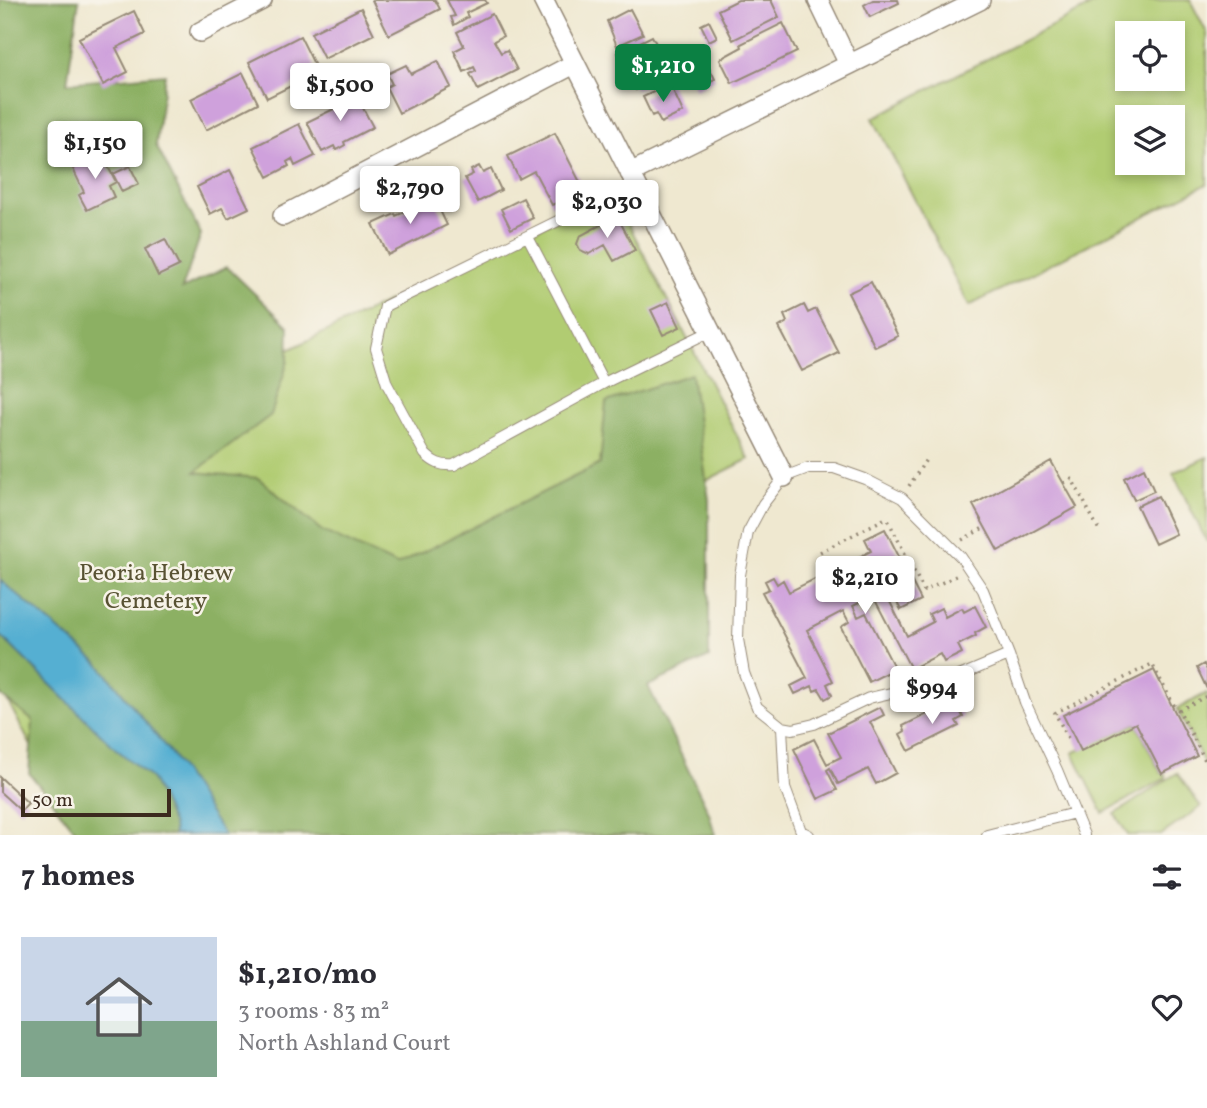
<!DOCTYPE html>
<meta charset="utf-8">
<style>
body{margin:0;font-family:Vollkorn,serif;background:#f2f2f3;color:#2b2b33;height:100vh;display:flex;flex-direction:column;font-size:26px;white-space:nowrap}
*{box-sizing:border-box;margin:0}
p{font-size:23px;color:#7c7c81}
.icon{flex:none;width:38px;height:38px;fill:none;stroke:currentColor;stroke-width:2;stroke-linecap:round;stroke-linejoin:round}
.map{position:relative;height:835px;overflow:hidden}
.side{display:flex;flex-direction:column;background:#fff;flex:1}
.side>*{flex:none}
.buttons{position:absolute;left:1115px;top:21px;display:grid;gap:14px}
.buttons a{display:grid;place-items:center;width:70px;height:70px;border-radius:0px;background:#fff;box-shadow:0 4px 10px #0003;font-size:35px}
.scale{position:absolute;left:21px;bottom:18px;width:150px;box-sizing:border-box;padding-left:7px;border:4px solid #3b2a1e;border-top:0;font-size:19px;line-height:24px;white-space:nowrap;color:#3b2a1e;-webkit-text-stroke:5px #f7f3e8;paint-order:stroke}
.price{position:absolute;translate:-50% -60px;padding:0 16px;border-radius:7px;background:#fff;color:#222;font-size:23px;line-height:46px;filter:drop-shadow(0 2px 4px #0008)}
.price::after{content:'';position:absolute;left:50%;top:42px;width:21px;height:16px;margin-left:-10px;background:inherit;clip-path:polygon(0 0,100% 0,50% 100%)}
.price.active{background:#0b8043;color:#fff}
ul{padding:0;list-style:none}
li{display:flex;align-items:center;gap:21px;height:175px;padding:0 21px}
li span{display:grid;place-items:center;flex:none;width:196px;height:140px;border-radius:0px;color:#555}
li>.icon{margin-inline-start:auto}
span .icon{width:84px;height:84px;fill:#fffc;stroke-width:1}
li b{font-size:30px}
h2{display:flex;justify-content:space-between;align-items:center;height:84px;padding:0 21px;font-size:30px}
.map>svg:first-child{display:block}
</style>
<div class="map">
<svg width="1207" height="835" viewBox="0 0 1207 835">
<rect width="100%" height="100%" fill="#f7f3e8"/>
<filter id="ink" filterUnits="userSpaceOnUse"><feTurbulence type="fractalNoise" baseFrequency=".0143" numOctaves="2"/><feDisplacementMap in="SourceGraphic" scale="14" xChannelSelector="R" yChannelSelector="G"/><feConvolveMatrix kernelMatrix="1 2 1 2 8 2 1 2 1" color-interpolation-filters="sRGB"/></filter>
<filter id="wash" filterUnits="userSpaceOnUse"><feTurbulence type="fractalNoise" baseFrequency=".00686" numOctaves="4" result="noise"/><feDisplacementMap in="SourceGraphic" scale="28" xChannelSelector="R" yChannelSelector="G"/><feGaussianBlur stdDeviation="1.57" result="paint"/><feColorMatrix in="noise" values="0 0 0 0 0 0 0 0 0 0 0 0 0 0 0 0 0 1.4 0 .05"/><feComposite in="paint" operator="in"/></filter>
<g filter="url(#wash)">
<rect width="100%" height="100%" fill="#efe8d0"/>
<path fill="#b1cc72" stroke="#767b48" stroke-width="2" fill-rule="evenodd" d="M1102,0h88l17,33v151l-238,122 -96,-188zM1172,33v46h-45v-46zM1172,117v46h-45v-46z
M612,192l137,267 -687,347 -62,-120v-195z
M1207,457v85l-34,-69z
M1207,693v76l-30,-60z
M1136,723l25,50h3l2,5 -63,35 -30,-60z
M1177,773l24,34 -40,28h-33l-13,-21z"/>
<path fill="#8cb064" stroke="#646d41" stroke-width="2" d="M0,0h79l-12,83 98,-9 -9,71 45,89 -19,55 45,-22 62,60 -1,34 -17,54 -76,57 63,6 64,53 75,34 203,-101 6,-62 85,-28 18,126v157l-61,29 61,127 6,22h-636l-50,-62 4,-52 -33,-26z"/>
<path fill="#54afd2" stroke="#486c78" stroke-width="2" d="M0,580l99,84 74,92 51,79h-50l-1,-10 -21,-46 -37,-31 -115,-113z"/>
<g id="blocks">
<path fill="#cfa1dc" d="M372,0h63l5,9 -51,26z
M447,0h38l2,3 -21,10 2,4 -14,8 -3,-8 4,-1z
M738,0h33l8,17 -46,23 -15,-30z
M873,0h25l1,3 -29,14 -6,-12z
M361,8l13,26 -50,25 -13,-26z
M630,9l13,25 -26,12 -10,-25z
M134,11l11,23 -29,14 12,24 -25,13 -24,-47z
M492,14l11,22 -9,5 7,12 6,-3 10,20 -39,20 -8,-16 6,-3 -2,-4 -10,5 -10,-21 10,-5 -7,-14z
M709,21l8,16 -8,4 -8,-16z
M783,23l14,29 -65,31 -12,-24 22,-12 -1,-3z
M300,36l15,30 -17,8 3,7 -34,17 -18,-36z
M652,36l19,36 -35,18 -18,-37z
M438,61l13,26 -52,26 -13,-26 6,-3 -5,-10 19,-9 5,9z
M707,63l8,16 -20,10 -8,-17z
M243,73l15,30 -52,27 -15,-31z
M670,84l13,28 -22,11 -5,-9 -4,2 -9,-19z
M354,91l19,36 -29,15 1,3 -9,5 -2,-4 -12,6 -15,-30 31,-15 -3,-6z
M299,124l16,32 -20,10 -3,-7 -5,3 2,4 -21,11 -15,-30z
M555,133l29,57 -32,15 -18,-34 -15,8 -11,-23z
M101,153l15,29 -7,4 5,11 -27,13 -8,-15 5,-3 -12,-25z
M130,166l9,18 -17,8 -9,-18z
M479,166l4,7 8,-4 10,21 -23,12 -13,-24 8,-4 -2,-4z
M230,170l19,38 -21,10 -6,-10 -12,6 -13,-27z
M434,198l13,27 -59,30 -15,-31 22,-10 1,2z
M523,198l10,20 -22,11 -10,-20z
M617,216l18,34 -21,11 -9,-16 -16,9 -9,-4 -3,-6 3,-8z
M165,239l14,27 -21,10 -13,-27z
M871,282l27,54 -23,11 -27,-54z
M668,302l12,25 -17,8 -12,-25z
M804,305l4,8 8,-4 23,44 -37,18 -23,-44 8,-5 -3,-7z
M1051,461l26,46 -79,44 -25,-46z
M1144,468l10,23 -20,9 -10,-22z
M1158,496l18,38 -21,10 -18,-38z
M885,529l36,71 -20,10 -12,-22 -5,2 23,46 26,-14 -4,-8 12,-6 4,9 17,-9 2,4 11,-6 11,21 -11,6 1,3 -18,9 4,8 -18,9 -4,-8 -29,15 -38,-73 -20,10 5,11 8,-4 29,56 -26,13 -28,-55 8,-5 -6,-11 -36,19 26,51 -6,3 5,11 -7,4 -6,-10 -5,2 -2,-5 -17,8 -4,-8 16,-8 -45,-86 7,-3 -4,-8 8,-4 4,7 6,-4 6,12 82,-41 -6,-12z
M1204,664l3,6v19l-10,-21z
M1154,670l43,86 -35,18 -26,-51 -55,28 -18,-36z
M955,700l8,17 -7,4 3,5 -50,25 -9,-17 5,-3 -2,-5z
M880,707l4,8 -14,7 26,51 -20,11 -8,-15 -30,15 -8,-16 -3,2 10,20 -19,9 -24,-50 20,-10 13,25 14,-7 -13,-24z
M0,777l28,26 -7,8 -21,-19z"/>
</g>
</g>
<g filter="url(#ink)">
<use href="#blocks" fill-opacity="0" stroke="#958977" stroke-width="2"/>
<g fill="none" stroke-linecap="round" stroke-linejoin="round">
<defs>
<path id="lane" d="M635,183l-250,123 -9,42 11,36 38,70c9,9 16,12 29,11l150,-82 107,-52
M528,237l76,146
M1009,655l-57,24 -83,19 -55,26 -21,5 -11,-2 -25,-20 -13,-34 -6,-34 2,-64 8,-43 15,-28 21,-27 24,-9h26l31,11 37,19 59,59 22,33 26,65 16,47 32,68 27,65
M782,727l3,61 16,43 8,4
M987,835l88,-22"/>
<path id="street" d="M543,0l241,477
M818,0l31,64
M200,32l62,-32
M630,173l350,-173
M283,216l291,-152"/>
</defs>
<use href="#lane" stroke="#958977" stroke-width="12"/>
<use href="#street" stroke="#958977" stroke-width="22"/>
<path stroke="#958977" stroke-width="3.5" stroke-dasharray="2 5" stroke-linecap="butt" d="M1064,483l8,-4 27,51
M909,486l18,-28
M962,540l23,-13
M820,552l64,-33 4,1 36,71 34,-16
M1179,710l28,-14
M1068,738l-13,-25 97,-49 24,45 3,1 28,54"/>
<use href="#lane" stroke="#fff" stroke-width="10"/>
<use href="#street" stroke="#fff" stroke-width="19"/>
</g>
</g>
<g text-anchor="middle" stroke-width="5" stroke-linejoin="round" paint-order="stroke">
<g font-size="24" fill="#585233" stroke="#f7f3e8">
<text x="156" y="580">Peoria Hebrew<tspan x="156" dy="28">Cemetery</tspan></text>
</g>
</g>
</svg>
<div class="buttons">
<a><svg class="icon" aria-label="locate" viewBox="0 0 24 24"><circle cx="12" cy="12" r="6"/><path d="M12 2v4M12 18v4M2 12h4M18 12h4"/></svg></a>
<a><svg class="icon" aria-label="layers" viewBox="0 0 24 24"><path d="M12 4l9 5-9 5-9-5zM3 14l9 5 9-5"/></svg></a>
</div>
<div class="scale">50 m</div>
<b class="price active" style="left:663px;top:104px">$1,210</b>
<b class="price" style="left:340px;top:123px">$1,500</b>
<b class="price" style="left:95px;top:181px">$1,150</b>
<b class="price" style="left:410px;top:226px">$2,790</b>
<b class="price" style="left:607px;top:240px">$2,030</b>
<b class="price" style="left:865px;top:616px">$2,210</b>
<b class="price" style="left:932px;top:726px">$994</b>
</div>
<section class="side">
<h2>7 homes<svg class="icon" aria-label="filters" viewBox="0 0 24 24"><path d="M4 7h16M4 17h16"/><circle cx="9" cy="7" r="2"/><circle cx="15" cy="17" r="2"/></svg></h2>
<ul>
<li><span style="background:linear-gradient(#c9d6e8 60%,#7fa58c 0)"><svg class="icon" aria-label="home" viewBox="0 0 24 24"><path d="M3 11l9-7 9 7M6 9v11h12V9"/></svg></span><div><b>$1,210/mo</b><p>3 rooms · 83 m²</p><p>North Ashland Court</p></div><svg class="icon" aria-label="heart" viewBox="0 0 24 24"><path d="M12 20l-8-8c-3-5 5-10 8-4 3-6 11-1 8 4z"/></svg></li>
</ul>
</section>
